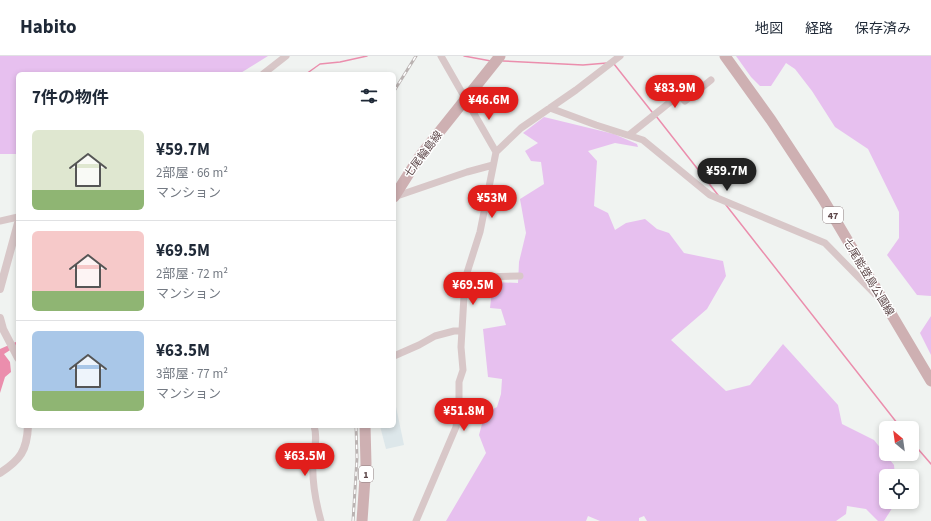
<!DOCTYPE html>
<html lang="ja">
<meta charset="utf-8">
<style>
body{margin:0;font-family:"Source Sans 3","Noto Sans JP",sans-serif;background:#f6f6f7;color:#1f2937;height:100vh;display:flex;flex-direction:column;font-size:15px;white-space:nowrap}
*{box-sizing:border-box;margin:0}
p{font-size:13px;color:#747a83}
.icon{flex:none;width:22px;height:22px;fill:none;stroke:currentColor;stroke-width:2;stroke-linecap:round;stroke-linejoin:round}
.map{position:relative;flex:1;overflow:hidden}
.sheet{position:absolute;left:16px;top:16px;width:380px;height:356px;display:flex;flex-direction:column;background:#fff;border-radius:6px;box-shadow:0 2px 6px #0003}
.sheet>*{flex:none}
.needle{width:26px;rotate:331deg}
.fabs{position:absolute;left:879px;top:365px;display:grid;gap:8px}
.fabs a{display:grid;place-items:center;width:40px;height:40px;border-radius:6px;background:#fff;box-shadow:0 2px 6px #0003;font-size:20px}
.price{position:absolute;translate:-50% -34px;padding:0 9px;border-radius:14px;background:#e11e1b;color:#fff;font-size:13px;line-height:26px;filter:drop-shadow(0 1px 2px #0008)}
.price::after{content:'';position:absolute;left:50%;top:24px;width:12px;height:9px;margin-left:-6px;background:inherit;clip-path:polygon(0 0,100% 0,50% 100%)}
.price.on{background:#222;color:#fff}
ul{padding:0;list-style:none}
li{display:flex;align-items:center;gap:12px;height:100px;padding:0 16px}
li+li{border-top:1px solid #e0e1e3}
li span{display:grid;place-items:center;flex:none;width:112px;height:80px;border-radius:6px;color:#555}
li>.icon{margin-inline-start:auto}
span .icon{width:48px;height:48px;fill:#fffc;stroke-width:1}
li b{font-size:17px}
h2{display:flex;justify-content:space-between;align-items:center;height:48px;padding:0 16px;font-size:17px}
header{display:flex;align-items:center;gap:24px;box-sizing:border-box;height:56px;padding:0 20px;background:#fff;border-bottom:1px solid #e0e1e3}
header strong{font-size:19px}
nav{display:flex;gap:22px;margin-inline-start:auto;font-size:14px}
.map>svg:first-child{display:block}
</style>
<header>
<strong>Habito</strong>
<nav><a>地図</a><a>経路</a><a>保存済み</a></nav>
</header>
<div class="map">
<svg width="931" height="465" viewBox="0 0 931 465">
<rect width="100%" height="100%" fill="#f0f3f1"/>
<path fill="#dde7ea" d="M395,346l9,43 -18,4 -6,-23h14z"/>
<path fill="#e7c0ef" d="M0,0h268l-29,18h-221v80h-18z
M736,0h195v240l-14,-1 -30,-40 12,-17v-26l-31,-63 -33,-22 -23,-36 -17,-22 -9,-6 -15,23h-11l-9,-9z
M544,61l70,17 23,10 1,3 -23,-4 -27,8 9,10 -3,45 14,7 7,17 11,-7 19,-4 12,10 12,4 15,20 39,8 3,15 -19,33 -36,31 55,51 24,-6 33,-41 55,61 4,19 32,16 20,25 1,11h-9v26h10l-12,19h-6l-12,-12 -19,-3 -1,8 -10,7h-189l-3,-5 -5,2v3h-39l-12,-5 -2,5h-140l40,-68 -7,-18 6,-22 12,-6 4,-13 1,-15 -14,-2 -5,-48 23,-4 -5,-16 -11,-1 3,-26 25,1 1,-21 7,-29 -6,-34 24,-15 -3,-22 -10,-1 -6,-10 13,-8 -15,-10z
M931,260v39l-11,-22z"/>
<path fill="#eb8ead" d="M18,285v4l-14,9 6,8 1,10 -6,5 -5,16v-44z"/>
<g fill="none" stroke-linecap="round" stroke-linejoin="round">
<path stroke="#eb8ead" stroke-width="1.5" d="M464,0l27,5
M503,5l80,4 24,-2
M614,8l38,48
M306,18l14,-10 20,-2 27,-6
M656,60l62,79
M726,149l175,223
M912,386l19,22"/>
<path stroke="#d8c7c8" stroke-width="7" d="M441,0l55,96
M263,18l23,-18
M550,52l46,17 47,15 67,55 115,48 51,52
M629,79l50,-40 6,6 26,-21
M394,141l73,-25 26,-7
M0,165l18,-4
M465,223l15,-2 40,-1
M394,300l25,-11 16,-9 19,-5h8
M314,370c4,12 0,24 -1,37 -1,18 3,40 8,58
M416,465l40,-94 3,-24v-21l4,-12 -2,-23 4,-68 15,-47 16,-80 25,-24 55,-38 44,-34"/>
<path stroke="#d8c7c8" stroke-width="8" d="M0,233l18,-66
M0,262l3,11 15,29
M0,417c20,-13 27,-22 28,-47"/>
<path stroke="#ceb0b2" stroke-width="11" d="M725,0l46,64 52,79 108,182
M394,141l26,-41 80,-100
M362,465l4,-57 -1,-38"/>
<defs>
<path id="rail" d="M394,35l22,-35
M353,465l4,-63 -1,-32"/>
</defs>
<use href="#rail" stroke="#bab3b2" stroke-width="3"/>
<use href="#rail" stroke="#fff" stroke-width="1.5" stroke-dasharray="4.5" stroke-linecap="butt"/>
</g>
<g text-anchor="middle" stroke-width="3" stroke-linejoin="round" paint-order="stroke">
<g fill="#fff" stroke="#8e7f80" stroke-width="1">
<rect x="823" y="151" width="20" height="16" rx="3"/>
<rect x="359" y="410" width="14" height="16" rx="3"/>
</g>
<g font-size="10" font-weight="bold" fill="#5e484a">
<text x="833" y="163">47</text>
<text x="366" y="422">1</text>
</g>
<g font-size="11" fill="#5e484a" stroke="#fff">
<text transform="translate(423 98) rotate(-53)" y="4">七尾輪島線</text>
<text transform="translate(869 221) rotate(59)" y="4">七尾能登島公園線</text>
</g>
</g>
</svg>
<div class="fabs">
<a><svg class="needle" viewBox="-14 -14 28 28"><path d="M0-13l5 13h-10z" fill="#e53935"/><path d="M0 13l5-13h-10z" fill="#747a83"/></svg></a>
<a><svg class="icon" aria-label="locate" viewBox="0 0 24 24"><circle cx="12" cy="12" r="6"/><path d="M12 2v4M12 18v4M2 12h4M18 12h4"/></svg></a>
</div>
<b class="price" style="left:675px;top:53px">¥83.9M</b>
<b class="price" style="left:489px;top:65px">¥46.6M</b>
<b class="price on" style="left:727px;top:136px">¥59.7M</b>
<b class="price" style="left:492px;top:163px">¥53M</b>
<b class="price" style="left:473px;top:250px">¥69.5M</b>
<b class="price" style="left:464px;top:376px">¥51.8M</b>
<b class="price" style="left:305px;top:421px">¥63.5M</b>
<section class="sheet">
<h2>7件の物件<svg class="icon" aria-label="filters" viewBox="0 0 24 24"><path d="M4 7h16M4 17h16"/><circle cx="9" cy="7" r="2"/><circle cx="15" cy="17" r="2"/></svg></h2>
<ul>
<li><span style="background:linear-gradient(#dfe7d0 75%,#8fb573 0)"><svg class="icon" aria-label="home" viewBox="0 0 24 24"><path d="M3 11l9-7 9 7M6 9v11h12V9"/></svg></span><div><b>¥59.7M</b><p>2部屋 · 66 m²</p><p>マンション</p></div></li>
<li><span style="background:linear-gradient(#f6c9c9 75%,#8fb573 0)"><svg class="icon" aria-label="home" viewBox="0 0 24 24"><path d="M3 11l9-7 9 7M6 9v11h12V9"/></svg></span><div><b>¥69.5M</b><p>2部屋 · 72 m²</p><p>マンション</p></div></li>
<li><span style="background:linear-gradient(#a9c7e8 75%,#8fb573 0)"><svg class="icon" aria-label="home" viewBox="0 0 24 24"><path d="M3 11l9-7 9 7M6 9v11h12V9"/></svg></span><div><b>¥63.5M</b><p>3部屋 · 77 m²</p><p>マンション</p></div></li>
</ul>
</section>
</div>
